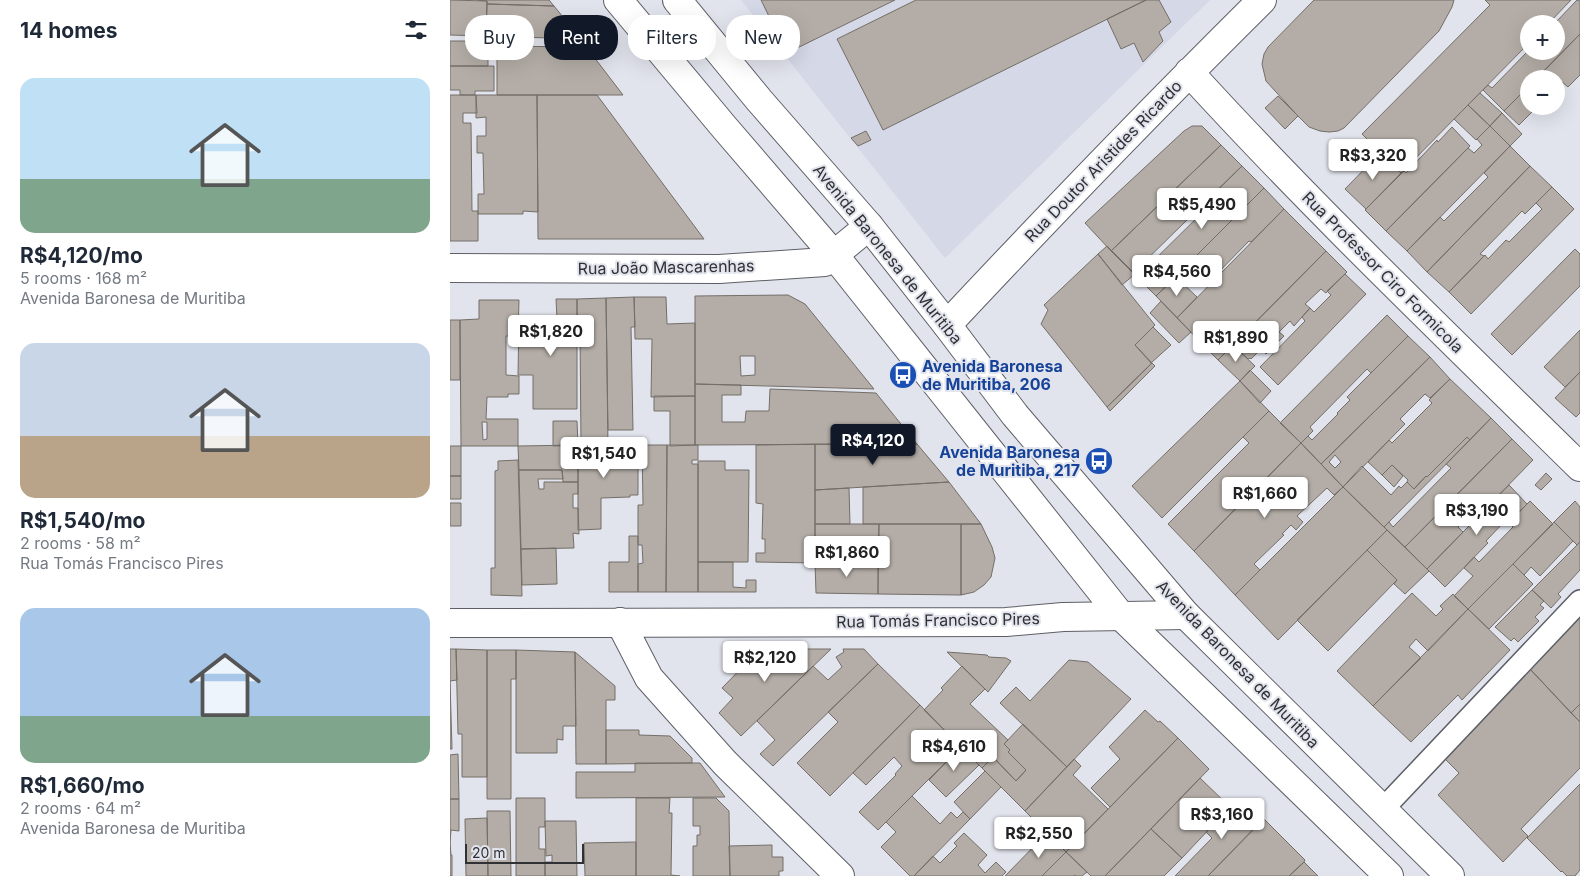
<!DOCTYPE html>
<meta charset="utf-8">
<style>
body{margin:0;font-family:Inter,sans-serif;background:#f2f2f3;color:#1f2937;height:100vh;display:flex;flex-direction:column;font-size:19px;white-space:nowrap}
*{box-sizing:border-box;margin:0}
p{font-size:16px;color:#747a83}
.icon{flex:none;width:28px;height:28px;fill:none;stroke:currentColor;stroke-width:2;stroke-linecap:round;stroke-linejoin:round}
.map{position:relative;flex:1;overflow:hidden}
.panel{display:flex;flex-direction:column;background:#fff;width:450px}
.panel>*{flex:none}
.banner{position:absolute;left:15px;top:15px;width:475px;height:45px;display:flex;gap:10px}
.buttons{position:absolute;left:1070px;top:15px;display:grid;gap:10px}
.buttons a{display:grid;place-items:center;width:45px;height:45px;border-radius:50%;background:#fff;box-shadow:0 5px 20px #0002;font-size:25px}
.scale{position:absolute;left:15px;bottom:12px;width:119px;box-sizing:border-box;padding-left:5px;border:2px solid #303134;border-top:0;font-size:14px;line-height:18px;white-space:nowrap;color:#303134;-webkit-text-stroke:4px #e2e4ed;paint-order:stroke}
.price{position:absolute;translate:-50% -42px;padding:0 11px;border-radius:5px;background:#fff;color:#222;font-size:16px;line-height:32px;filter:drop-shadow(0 1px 2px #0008)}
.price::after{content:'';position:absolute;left:50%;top:30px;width:15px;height:11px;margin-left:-8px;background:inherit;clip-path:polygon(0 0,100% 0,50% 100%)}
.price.current{background:#111827;color:#fff}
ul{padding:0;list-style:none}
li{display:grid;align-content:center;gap:10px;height:265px;padding:0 20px}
li span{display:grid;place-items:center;height:155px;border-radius:15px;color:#555}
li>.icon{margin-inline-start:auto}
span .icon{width:90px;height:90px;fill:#fffc;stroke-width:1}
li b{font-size:21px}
h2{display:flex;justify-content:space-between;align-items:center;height:60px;padding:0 20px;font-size:21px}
.pill{padding:0 18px;border-radius:20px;background:#fff;box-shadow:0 5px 20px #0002;font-size:18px;line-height:45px}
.pill.current{background:#111827;color:#fff}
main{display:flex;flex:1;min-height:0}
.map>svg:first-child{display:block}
</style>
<main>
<section class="panel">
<h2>14 homes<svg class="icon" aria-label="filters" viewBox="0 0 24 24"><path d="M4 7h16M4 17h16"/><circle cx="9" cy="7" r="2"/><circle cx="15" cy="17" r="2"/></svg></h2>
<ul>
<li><span style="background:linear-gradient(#bfe0f5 65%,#7fa58c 0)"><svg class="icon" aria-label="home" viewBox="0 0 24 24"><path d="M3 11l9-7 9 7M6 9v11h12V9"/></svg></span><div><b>R$4,120/mo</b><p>5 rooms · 168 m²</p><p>Avenida Baronesa de Muritiba</p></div></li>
<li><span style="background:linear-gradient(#c9d6e8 60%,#b9a48a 0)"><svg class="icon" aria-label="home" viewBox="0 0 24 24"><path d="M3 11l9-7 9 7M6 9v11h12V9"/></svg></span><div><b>R$1,540/mo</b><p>2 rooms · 58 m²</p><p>Rua Tomás Francisco Pires</p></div></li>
<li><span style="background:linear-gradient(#a9c7e8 70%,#7fa58c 0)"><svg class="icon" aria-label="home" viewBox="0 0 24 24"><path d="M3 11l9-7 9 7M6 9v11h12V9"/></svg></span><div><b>R$1,660/mo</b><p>2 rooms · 64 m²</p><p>Avenida Baronesa de Muritiba</p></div></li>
</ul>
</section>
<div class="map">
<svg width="1130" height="876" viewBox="0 0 1130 876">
<rect width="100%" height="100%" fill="#e2e4ed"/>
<path fill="#d4d8e7" d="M291,0h469l-265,258z"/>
<path fill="#b4ada7" stroke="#746e68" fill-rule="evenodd" d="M0,0l37,1 -1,35 -36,-1z
M27,0h72l5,6 -67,-2v-3z
M311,0h134l-108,53z
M466,0h230l-263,130 -46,-91z
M696,0h13l12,22 -12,10 4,9 -20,21 -9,-19 -13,6 -14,-30z
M864,0h140l-2,7 -13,24 -95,97 -6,3 -9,1 -9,-1 -11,-4 -12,-12 -31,-34 -4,-17 2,-10 4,-7z
M1035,0h86l-23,24h-19v19l-128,130 -39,-39 128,-129z
M1127,0l3,1v33l-44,45h-7v7l-25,25 -21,-21 5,-5 4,3 37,-38 27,1v-27h-8l5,-5 3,3z
M37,4l67,2 27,33 -95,-3z
M1130,34v41l-12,12 -6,-5 -6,6v-9h-20z
M0,41h38v25h-38z
M134,44l39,51h-126v-49l86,1z
M0,66h44v25h-19v4h-15v-5h-10z
M1079,86v20h9l-19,19 -15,-14z
M1030,93l22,20 -12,13 -22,-21z
M0,95h26l1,18h-14v10h8l1,88h6v30h-28z
M26,95h61l1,117 -15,-1v3h-45v-20h6l-1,-41h-6v-17h9v-19l-10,1z
M87,95h60l107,144h-166z
M828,96l20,20 -13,13 -20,-21z
M1018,105l22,21 -14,14 -22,-21z
M1052,113l20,21 -12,12 -20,-20z
M742,126h10l19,19 -110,106 -26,-28 99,-92z
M1040,126l20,20 -103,105 -21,-20 82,-83 6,5 8,-8 -5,-6z
M1002,127l18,19 -84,85 -21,-21 39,-39 2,2 31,-33 1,2z
M416,131l5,9 -13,6 -7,-8z
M771,145l21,21 -109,107 -22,-22z
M1060,146l20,20 -103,106 -20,-21 33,-34 4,4 44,-44 -4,-4z
M930,153l21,20 -35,36 -21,-20z
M792,166l22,22 -108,108 -19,-19 72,-71 -4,-4z
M1080,166l22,21 -27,27 -3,-3 -42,43 4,2 -35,36 -22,-20z
M1102,187l22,22 -103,105 -22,-22 36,-37 3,4 18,-19 3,2 33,-33 -6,-6z
M814,188l20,21 -33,33 -2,-1 -42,43 -2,-2 -4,4 -18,-17z
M834,209l42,42 -108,109 -41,-42z
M657,246l28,28 -13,11 -24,-31z
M1125,249l5,5v32l-68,69 -21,-21z
M876,251l21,21 -21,21 -5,-4 -16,15 5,4 -16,18 -4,-5 -11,11 5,4 -18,18 -5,-5 -10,10 -1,-1 -2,1 -15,-14z
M648,254l57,71 -20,20 17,18 -45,44 -66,-83 7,-14 -4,-5z
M895,274l21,20 -88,91 -18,-18 45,-46 -3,-4 8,-9 4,4 17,-17 -4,-4z
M726,277l21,20 -20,21 -21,-22z
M338,295l17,9 69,85 -179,-5v-88zM290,356h15v19l-14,1z
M184,297h32l1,27 28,-1v73l-44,1 1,-58h-17z
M184,297l1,30h-4l2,103h-25l-2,-132z
M156,298l2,148h-27l-1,-117h-3v-30z
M106,299h21v110h-44v-34h-15l1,-56h38z
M29,300h40l-1,36h-12v39l13,1v18h-11v3h-21l-1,22h32v27h-57l-1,-126 19,-1zM32,422h5v17l-4,1z
M711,301l30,31 -12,11 -29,-30z
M937,315l21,21 -37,37 -4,-4 -57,58 3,4 -12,12 -21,-20z
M0,320h10v60h-10z
M703,327l18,18 -20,18 -16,-18z
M1130,330v42l-15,15 -21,-20z
M958,336l22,21 -109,107 -20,-21 7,-7 4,4 26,-26 -1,-1 13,-13 -3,-3z
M783,345l22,21 -15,15 -22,-21z
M980,357l20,22 -20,19 -5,-4 -25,25 5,5 -62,63 -22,-23zM885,455l6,7 -6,6 -6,-6z
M702,363l3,3 -45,45 -3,-4z
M800,370l21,21 -11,12 -20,-22z
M1130,372v41l-4,4 -21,-19z
M1000,379l41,39 -21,22 -3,-3 -40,40 -1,-1 -12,13 -7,-7 1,-2 -16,-15 -10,10 -14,-13 21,-22 3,3 40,-40 -3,-3z
M790,381l29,30 -107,107 -30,-32z
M245,384l46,1v10h-19v27h23l1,-11h23l1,-22 106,4 41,51 -222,1z
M204,396h41v49l-25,1v-35h-16z
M819,411l32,32 -107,108 -26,-27 81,-81 -6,-6z
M1041,418l21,21 -107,108 -21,-20 5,-5 4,5 58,-59 -5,-4z
M103,421h24l1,24 -25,1z
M1017,437l3,3 -86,87 -41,-40 19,-21 29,29 8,-9 2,2 6,-6 7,7 12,-13 1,1z
M1062,439l21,21 -45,46 -5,-5 -25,26 5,5 -36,37 -22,-22z
M851,443l42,44 -9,8 -7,-7 -30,28 6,6 -7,8 -5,-5 -9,9 2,1 -30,29 6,6 -25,25 -41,-44 53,-54 13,13 7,-7 -8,-8 11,-10 -5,-5z
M365,444v119l-59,-1v-9h9v-14h-3l1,-35 -7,-1v-58z
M365,444h102l32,38 -134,8z
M128,445v37h-15l-1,-12h-43l-1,-24z
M128,445h60v50h-8v2l-29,1v31l-23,1z
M192,445h25l-1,147h-28v-28l5,-1 -1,-18h-4v-40h5z
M217,445h31v15h-6v4h6v128h-32z
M0,446h11v30h-11z
M68,460l4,136 -31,-1v-27h4v-97l3,-1v-9z
M248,461h27v9h24l-1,92h-50z
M942,465l11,11 -9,11 -12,-12z
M69,470h43l1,9h-25l1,10h5v-7h34v12h-5v14h5l1,26 -6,-1 1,15 -53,1z
M1096,473l6,6 -11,11 -6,-5z
M0,476h11v23h-11z
M499,482l32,42h-118v-37z
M1059,485l18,19 -20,21 -3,-3 -18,19 2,2 -43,44 -18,-18z
M893,487l44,43 -109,110 -43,-45z
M399,488l1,36h-35v-34z
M1080,501l23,23 -85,85 -14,-13 19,-20 -9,-8 10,-11 5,5 34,-35 -4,-5z
M1125,501l5,6v35l-3,3 -23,-23z
M0,503h11v23h-11z
M1104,522l19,19 -33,35 -9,-9 -7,8 -11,-11z
M365,524h64l-1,39h-63z
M429,524h82v71l-83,-1z
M511,524h20l11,23 3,11 -4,19 -7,8 -10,7 -13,3z
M937,530l42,41 -24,23 -11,-10 3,-4 -30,-30z
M179,536h9v56h-29v-30h20z
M1130,542v28l-22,24 3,3 -10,11 -19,-18z
M106,548l1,36 -35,1 -1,-36z
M917,550l30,30 -69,71 -31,-31z
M248,562h35v25l13,1v-8h10v12h-58z
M365,563h63v31l-62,-1z
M1063,564l20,20 -44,45 -21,-20z
M1082,590l12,11 -4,4 4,3 -9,9 4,4 -21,21 -4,-4 -3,3 -16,-14z
M962,593l24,23 7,-7 -3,-3 13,-12 15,15 -40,42 -12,-12 -7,8 12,11 -48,48 -36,-35z
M1018,609l42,41 -48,50 -4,-5 -47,47 -38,-36z
M1130,617v87l-9,9 -41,-44z
M0,649h6l1,31 -7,1 2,68h-2z
M6,649l31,1v127h-25v-43h-4z
M310,649h71l-90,87 -22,-23 14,-15 -11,-10z
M393,649h21l14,15 -105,102 -13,-12 15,-14 -18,-19 56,-55 15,14 14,-13 -6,-10 8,-5z
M37,650h29v29h-5v120h-24z
M66,650l59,2 1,74h-13v14l-6,-1v14h-41z
M125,652l40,34v14h-9v64h-30z
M497,652l40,3 2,2 17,1 5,3 -23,31z
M619,660l19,2 43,37 -64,68 -67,-64 16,-16 14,14z
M428,664l42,41 -90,91 -33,-33 41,-41 -10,-10z
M512,666l23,23 -15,15 38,36 -4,4 6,6 -2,2 18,18 -10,11 -23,-24 -11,11 -58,-58 19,-20 -2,-2z
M1080,669l50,53v46l-59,61 7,7 -25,26 -65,-67 21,-22 -15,-15z
M1130,704v18l-9,-9z
M470,705l41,42 -83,83 -19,-18 37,-37 -1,-1 7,-8 -8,-9 -28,28 -13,-12z
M695,710l13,12 2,-1 18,17 -68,69 -19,-19 29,-29 -11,-12z
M573,724l44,43 -42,44 -43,-43 11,-11 23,24 10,-11 -18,-18 2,-2 -6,-6z
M156,730h33v5l31,1 22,22v5l-86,1z
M728,738l31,31 -104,107h-14l-25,-24z
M511,747l18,18 -33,32 -17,-17z
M8,754l1,45h-9v-44z
M624,759l7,7 -8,9 35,34 -42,43 -41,-41z
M185,763h65l25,34 -149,1v-26h59z
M535,771l16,16 -31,32 -16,-17z
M750,778l30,29 -48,51 -31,-29z
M1130,784v86l-5,6h-8l-5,-5 -1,1 -34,-34z
M462,796l28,28 11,-12 6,6 6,-6 7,7 -56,57h-4l-29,-29 15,-15 -10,-10z
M66,798h29v29h-6v22h6v27h-29z
M186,798h34l-1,15h3l-1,62 9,1h-44z
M243,798h23l13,13 1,65h-37v-30h4v-11h3v-9h-7z
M0,799h9v32l-8,-1 -1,13z
M788,799l23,22 -53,55h-33l37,-38 -6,-6z
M37,811h23l1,65h-23z
M37,818l1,58h-22l-1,-57z
M814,819l41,41 -1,2 -15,14h-81z
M95,821h31l1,55h-32v-14h7v-7l-6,1z
M701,829l31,29 -18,18h-59z
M514,833l23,22 -9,10 7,8 11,-11 10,10 -4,4h-88l19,-20 7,7 17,-17 -3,-3z
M597,833l19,19 -24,24h-37z
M186,842v34h-51l-1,-33z
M0,843l1,12h1v21h-2z
M322,845v12h11v14h-4v5h-49l-1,-30z
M616,852l21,20 -5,4h-6l-1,-1 -2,1h-31z
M854,862l14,14h-29z"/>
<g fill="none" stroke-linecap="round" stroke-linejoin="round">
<defs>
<path id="service" d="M933,809l197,-208"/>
<path id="minor" d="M739,72c125,137 259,265 391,395
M0,268l269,1 106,-7 44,-36
M497,325c103,-110 208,-219 315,-325
M170,622l29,56 76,85 115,113
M0,623l556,-1 57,-5 123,-2"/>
<path id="secondary" d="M168,0l106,127 110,128 287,361 268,260
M227,0l82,100 110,126 78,99 68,90 171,200 264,261"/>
</defs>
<use href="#service" stroke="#5d5f66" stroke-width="24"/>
<use href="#minor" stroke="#5d5f66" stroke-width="30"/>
<use href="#secondary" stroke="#5d5f66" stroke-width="30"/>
<use href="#service" stroke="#fff" stroke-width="21"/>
<use href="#minor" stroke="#fff" stroke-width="28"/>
<use href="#secondary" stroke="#fff" stroke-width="28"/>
</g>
<defs>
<symbol id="bus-disc" viewBox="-11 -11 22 22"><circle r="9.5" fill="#1a4fb4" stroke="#e2e4ed"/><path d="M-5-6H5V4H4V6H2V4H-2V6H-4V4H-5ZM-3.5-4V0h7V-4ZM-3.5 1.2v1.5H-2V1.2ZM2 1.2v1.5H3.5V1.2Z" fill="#fff"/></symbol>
</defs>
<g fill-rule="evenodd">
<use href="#bus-disc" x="437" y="359" width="32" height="32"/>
<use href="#bus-disc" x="633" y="445" width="32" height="32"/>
</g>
<g text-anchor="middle" stroke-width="4" stroke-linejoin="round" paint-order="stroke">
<g font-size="16" fill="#303134" stroke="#e2e4ed">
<text transform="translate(653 161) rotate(-46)" y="6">Rua Doutor Aristides Ricardo</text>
<text transform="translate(438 254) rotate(51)" y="6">Avenida Baronesa de Muritiba</text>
<text transform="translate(216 267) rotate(-1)" y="6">Rua João Mascarenhas</text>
<text transform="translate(933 272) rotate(45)" y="6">Rua Professor Ciro Formicola</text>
<text transform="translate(488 620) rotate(-1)" y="6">Rua Tomás Francisco Pires</text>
<text transform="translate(788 664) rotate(46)" y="6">Avenida Baronesa de Muritiba</text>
</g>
<g font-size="16" font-weight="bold" fill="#164399" stroke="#e2e4ed" text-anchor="start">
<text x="472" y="372">Avenida Baronesa<tspan x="472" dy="18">de Muritiba, 206</tspan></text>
<text x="630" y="458" text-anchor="end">Avenida Baronesa<tspan x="630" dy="18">de Muritiba, 217</tspan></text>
</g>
</g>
</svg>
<div class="buttons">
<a>+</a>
<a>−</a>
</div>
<div class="scale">20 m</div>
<b class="price" style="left:923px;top:181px">R$3,320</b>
<b class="price" style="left:752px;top:230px">R$5,490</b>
<b class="price" style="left:727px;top:297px">R$4,560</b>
<b class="price" style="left:101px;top:357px">R$1,820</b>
<b class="price" style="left:786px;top:363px">R$1,890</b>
<b class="price current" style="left:423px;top:466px">R$4,120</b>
<b class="price" style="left:154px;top:479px">R$1,540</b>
<b class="price" style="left:815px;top:519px">R$1,660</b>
<b class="price" style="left:1027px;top:536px">R$3,190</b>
<b class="price" style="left:397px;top:578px">R$1,860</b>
<b class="price" style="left:315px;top:683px">R$2,120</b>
<b class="price" style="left:504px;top:772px">R$4,610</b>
<b class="price" style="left:772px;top:840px">R$3,160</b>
<b class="price" style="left:589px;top:859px">R$2,550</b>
<div class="banner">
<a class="pill">Buy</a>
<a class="pill current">Rent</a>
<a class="pill">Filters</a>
<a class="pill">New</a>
</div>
</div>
</main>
